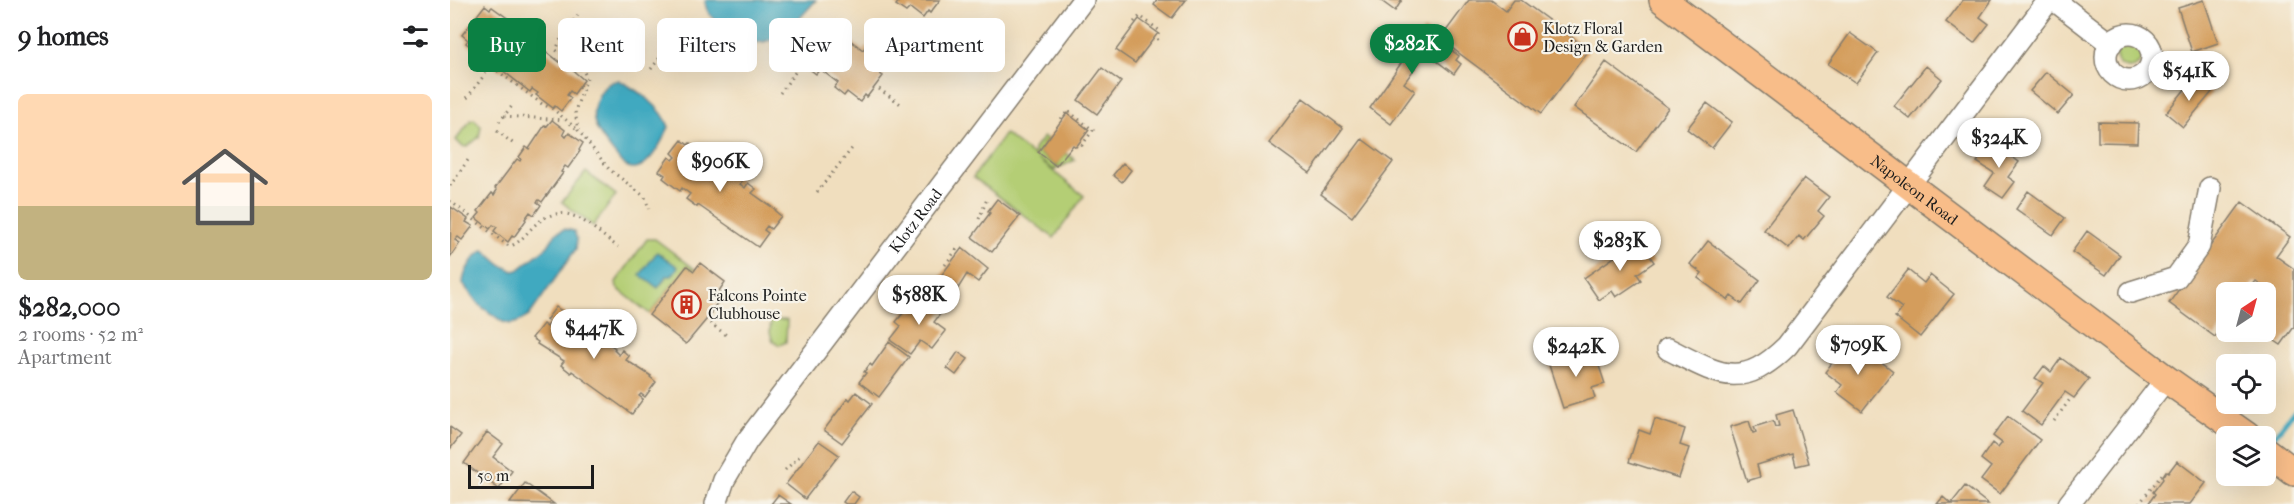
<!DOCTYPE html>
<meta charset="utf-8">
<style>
body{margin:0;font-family:"IM FELL French Canon",serif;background:#f6f6f6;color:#202124;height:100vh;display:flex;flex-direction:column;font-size:22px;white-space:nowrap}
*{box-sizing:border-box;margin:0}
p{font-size:20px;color:#757577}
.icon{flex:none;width:33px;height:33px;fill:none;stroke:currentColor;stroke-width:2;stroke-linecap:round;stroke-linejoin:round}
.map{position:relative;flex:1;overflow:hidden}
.side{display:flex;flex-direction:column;background:#fff;width:450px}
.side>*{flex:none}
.guide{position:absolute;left:18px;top:18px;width:570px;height:54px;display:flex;gap:12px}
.needle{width:39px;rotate:36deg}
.buttons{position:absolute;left:1766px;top:282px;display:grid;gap:12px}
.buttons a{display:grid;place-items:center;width:60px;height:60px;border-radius:9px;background:#fff;box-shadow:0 6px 24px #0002;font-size:30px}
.scale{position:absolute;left:18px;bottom:15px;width:126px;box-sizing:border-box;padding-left:6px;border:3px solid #1c1c1c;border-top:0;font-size:16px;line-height:21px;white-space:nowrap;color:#1c1c1c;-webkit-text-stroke:4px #f7f3e8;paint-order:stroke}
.price{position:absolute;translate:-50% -51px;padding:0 14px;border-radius:21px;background:#fff;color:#222;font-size:20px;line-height:39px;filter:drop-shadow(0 2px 3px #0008)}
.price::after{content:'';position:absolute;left:50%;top:36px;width:18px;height:14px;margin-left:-9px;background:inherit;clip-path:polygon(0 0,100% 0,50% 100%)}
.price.selected{background:#0b8043;color:#fff}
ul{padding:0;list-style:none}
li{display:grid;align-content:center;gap:12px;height:318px;padding:0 18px}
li+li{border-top:2px solid #e0e0e0}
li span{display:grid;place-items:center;height:186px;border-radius:9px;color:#555}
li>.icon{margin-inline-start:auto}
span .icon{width:108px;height:108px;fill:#fffc;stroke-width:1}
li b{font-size:26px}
h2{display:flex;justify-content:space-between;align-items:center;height:72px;padding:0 18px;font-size:26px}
.pill{padding:0 21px;border-radius:9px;background:#fff;box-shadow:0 6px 24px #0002;font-size:21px;line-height:54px}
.pill.selected{background:#0b8043;color:#fff}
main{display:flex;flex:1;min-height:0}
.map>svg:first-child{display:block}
</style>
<main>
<section class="side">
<h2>9 homes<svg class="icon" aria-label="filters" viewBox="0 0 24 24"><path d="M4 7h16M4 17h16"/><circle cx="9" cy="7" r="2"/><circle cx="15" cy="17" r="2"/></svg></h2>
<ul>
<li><span style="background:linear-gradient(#ffd9b3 60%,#c2b280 0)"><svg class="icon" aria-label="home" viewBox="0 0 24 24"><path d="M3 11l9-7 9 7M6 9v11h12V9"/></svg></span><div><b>$282,000</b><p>2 rooms · 52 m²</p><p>Apartment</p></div></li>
</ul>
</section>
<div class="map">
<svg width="1844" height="504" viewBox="0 0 1844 504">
<rect width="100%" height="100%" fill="#f7f3e8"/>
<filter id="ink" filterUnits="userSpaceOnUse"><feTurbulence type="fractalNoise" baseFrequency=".0167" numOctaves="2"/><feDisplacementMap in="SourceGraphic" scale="12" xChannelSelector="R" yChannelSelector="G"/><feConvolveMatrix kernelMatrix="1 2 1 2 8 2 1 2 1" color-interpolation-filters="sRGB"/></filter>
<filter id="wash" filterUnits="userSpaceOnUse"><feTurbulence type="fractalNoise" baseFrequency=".008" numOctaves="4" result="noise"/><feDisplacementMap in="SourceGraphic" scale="24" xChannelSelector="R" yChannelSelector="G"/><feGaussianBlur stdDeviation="1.35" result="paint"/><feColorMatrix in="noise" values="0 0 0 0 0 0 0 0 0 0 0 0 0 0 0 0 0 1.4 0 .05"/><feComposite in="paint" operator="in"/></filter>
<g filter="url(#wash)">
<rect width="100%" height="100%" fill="#f0debe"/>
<path fill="#b4ce74" stroke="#687548" stroke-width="1.5" d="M1666 55a13 13 0 1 1 26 0a13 13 0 1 1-26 0Z
M24,119l7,7 -2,11 -12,10 -5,-1 -6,-6 15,-20z
M555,134l29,22v-7l9,-12 4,2 -9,13 18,14 10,-13 9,7 -21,10 -16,-11 46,37 -30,42 -81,-61z
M136,172l30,23 -23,31 -31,-24z
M197,239h8l40,30 -1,2 -7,-5 -37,48 -33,-26 -1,-6z
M325,316l1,4h11l-1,22 -6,3 -7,-3 -3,-10 1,-15z"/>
<path fill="#40a9c0" stroke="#2e626e" stroke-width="1.5" d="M255,0h111c-27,31 -53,62 -94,27 -9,-8 -17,-15 -17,-27z
M169,80c19,11 43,26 50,47 -8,17 -27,56 -48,35 -16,-21 -37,-38 -23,-65 5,-10 10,-15 21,-17z
M114,229l10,2 3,8 -1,10 -47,67 -11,6 -7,2 -8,-2 -24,-17 -16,-21c0,-12 11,-29 21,-34l16,14 13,7 5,-1 30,-24 8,-13z
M207,252l21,15 -6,9h-5l-9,12 -18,-13z"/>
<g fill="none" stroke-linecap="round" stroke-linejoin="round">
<path stroke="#40a9c0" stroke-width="5" d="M1822,439l22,-28"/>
</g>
<g id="blocks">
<path fill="#d49d5b" d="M450,0h40l-10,13 -2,-2 -5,7 -13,-10 -4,4 -10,-7z
M707,0h29l-14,18 -18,-13z
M930,0h22l-7,11z
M1019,0h22l15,11 8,-11h7l68,50 -48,64 -101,-75z
M1513,0h29l-12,17 9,7 -15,19 -28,-21z
M1754,0l14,43 -26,9 -14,-44z
M35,5l5,4 2,-2 18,13 -2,3 5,3 2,-2 29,23 -1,2 18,14 1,-2 22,19 -10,14 -4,-3 -3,4 4,3 -10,13 -6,-5 -2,2 -17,-13 2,-2 -6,-4 -2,3 -28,-22 -2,1 -9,-7 4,-4 -10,-7 -2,3 -17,-13 2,-3 -6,-5 9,-12 4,3 4,-5 -4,-3z
M689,19l19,14 -23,30 -19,-13z
M374,20l11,9 3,-5 11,9 -3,4 17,13 3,-4 10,7 -3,5 12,9 -5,7 3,2 -16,21 -2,-2 -5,7 -13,-10 -3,4 -10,-8 4,-5 -18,-14 -4,5 -9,-7 3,-4 -12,-9 5,-7 -2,-2 14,-20 3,2z
M974,30l35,26 -3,4 5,4 -7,10 -28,-21 -22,30 11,8 -24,33 -21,-16z
M1400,33l28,20 -22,30 -28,-19z
M1156,62l62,46 -32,44 -62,-45z
M1476,66l16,13 -32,40 -16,-13z
M652,68l19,14 -24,32 -19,-14z
M1596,72l28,23 -16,19 -28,-23z
M1744,78l18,14 -29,35 -17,-14z
M853,98l40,30 -33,45 -41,-30z
M1257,103l25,19 -20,26 -25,-19z
M617,113l22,17 -13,17 -3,-2 -17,21 -18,-14z
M102,120l13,10 -2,4 3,3 3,-4 14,10 -4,7 1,1 -12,17 -3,-2 -4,6 2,1 -21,29 -3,-2 -2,2 4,3 -7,10 -4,-3 -5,7 1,1 -12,17 -2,-1 -4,6 -14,-11 3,-4 -4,-2 -3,4 -14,-11 4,-5 -2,-2 14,-18 2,2 3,-5 -2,-2 22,-29 3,2 1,-2 -2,-2 7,-10 3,2 16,-24 2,1z
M1648,122l40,1 -1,20 -39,-1z
M912,139l31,23 -41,55 -31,-23z
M232,140l6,5 2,-2 16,13 -1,2 5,4 3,-2 29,21 -2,3 5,4 3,-5 8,6 -4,4 24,17 -1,1 6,5 -10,13 -4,-3 -3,4 4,3 -10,14 -60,-42 -1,2 -11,-8 4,-5 -8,-6 -2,3 -17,-13 2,-3 -6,-4 10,-14 4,3 3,-3 -4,-4z
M1541,142l28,20 -11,15 7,5 -12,16 -18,-12 9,-13 -17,-11z
M673,163l8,7 -9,12 -9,-7z
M1354,178l25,19 -11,14 6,5 -20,24 -5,-4 -10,13 -25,-19z
M1578,191l37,27 -12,17 -37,-26z
M547,199l23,17 -28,36 -20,-15 18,-24 -2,-2z
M1792,202l48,35 -14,19 18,13v58l-13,18 -19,-13h3v-18l12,-17 -21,-16 -9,11h-21v30l-11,15 -46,-34z
M1,207l17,12 -2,3 7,4 -11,14 -4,-3 -3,3 5,3 -10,14z
M1637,231l33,24 -14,20 -34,-23z
M1189,240l15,22 -17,12 4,6 -25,17 -4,-6 -13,9 -15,-22z
M1258,241l52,39 -18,24 -11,-8 -3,4 -30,-22 4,-5 -12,-9z
M512,248l26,21 -10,13 -11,-8 -15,24 -18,-13z
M250,263l25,19 -6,9 4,4 -13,18 1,1 -25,30 -37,-29 38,-49 7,5z
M1458,270l16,13 6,-8 24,19 -34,43 -25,-20 7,-9 -15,-11z
M475,295l19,14 -10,13 12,9 -14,18 -12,-8 -10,13 -20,-14 11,-14 -5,-4 11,-14 6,4z
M106,307l59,41 -1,2 5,5 3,-5 7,6 -3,4 25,16 -1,1 6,5 -11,15 -4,-3 -2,2 4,3 -11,15 -60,-43 -1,2 -10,-8 3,-4 -27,-17 1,-2 -6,-4 11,-14 4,3 3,-4 -4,-3z
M439,342l20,15 -30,40 -20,-15 7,-9 -2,-1 6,-8 2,2z
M1395,346l15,11 6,-7 27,21 -31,40 -25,-19 5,-7 -17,-13z
M1131,351l2,7 12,-4 10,30 -13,4 3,10 -32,10 -15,-46z
M508,352l10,7 -12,16 -9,-7z
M1611,358l28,21 -15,19 -9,-6 -24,33 -19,-14 21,-28 -8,-5 9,-12 7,6z
M406,392l16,12 -30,39 -18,-13 24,-32 2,2z
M1343,410l16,53 -13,3 -3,-12 -36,11 3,12 -13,4 -17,-54 19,-6 4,12 3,-1 -2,-5 19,-6 2,6 4,-1 -3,-11z
M1558,416l32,24 -40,54 -19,-14 10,-13 -10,-8 11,-16 6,5 4,-5 -9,-7z
M1205,419l30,10 -5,16 9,3 -10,30 -50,-16 10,-32 11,4z
M0,427l11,8 -11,14z
M37,432l16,12 -10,13 19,14 -13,18 -35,-26z
M369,441l20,14 -34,44 -19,-15z
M1727,461l29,22 -16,21h-42l7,-10 -2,-2 10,-13 -1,-2 4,-6 2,2z
M75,483l29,21 -44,-1z
M1515,486l23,18h-51l6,-7 8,7z
M401,491l8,6 -5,7h-8l-3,-2z
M328,495l13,9h-20z"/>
</g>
</g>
<g filter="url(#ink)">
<use href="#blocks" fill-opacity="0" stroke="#867d6d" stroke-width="1.5"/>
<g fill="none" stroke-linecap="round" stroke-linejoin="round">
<defs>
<g id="minor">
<path d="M1604,0l57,44"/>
<circle cx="1679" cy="57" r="23"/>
<path d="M1681,292l45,-14 23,-32 11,-58"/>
<path d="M1218,349c52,26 73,42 119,-3l262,-346"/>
<path id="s1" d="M266,504l8,-24 23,-39 336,-441"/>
<path d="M1619,504l97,-125"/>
</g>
<g id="major">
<path id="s2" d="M1213,0l503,379 81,57"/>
<path d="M1815,450l29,22"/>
</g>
</defs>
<use href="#minor" stroke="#867d6d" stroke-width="24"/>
<use href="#major" stroke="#867d6d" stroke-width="30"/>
<path stroke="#867d6d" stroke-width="3" stroke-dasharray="1.5 4.5" stroke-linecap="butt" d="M128,15l-15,19 -7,16 28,22 3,6 -12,33 3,19 31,39 36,28 4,12
M684,22l6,-6 20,15 -3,5 1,5 -2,2
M201,69l34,-44
M429,89l23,16
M330,93l16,-22 -3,-18 13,-18
M17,98l24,-32 51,38 11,5 25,21
M54,116l60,4
M611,119l7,-8 25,19 -13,18
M49,122l13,-16
M47,131l18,14
M0,186l18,-26
M367,192l37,-46
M0,201l57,44 4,1c11,-5 16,-14 25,-22 32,-27 56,5 82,23
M529,219l8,-20
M495,265l12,-16
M260,323l19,14
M1604,421l17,-23
M335,470l15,-14
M1689,504l24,-31"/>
<use href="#minor" stroke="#fff" stroke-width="21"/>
<use href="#major" stroke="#f8bd89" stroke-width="27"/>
</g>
</g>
<defs>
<symbol id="shop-ring" viewBox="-11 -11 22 22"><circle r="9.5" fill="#f7f3e8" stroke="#c8321e" stroke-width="1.5"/><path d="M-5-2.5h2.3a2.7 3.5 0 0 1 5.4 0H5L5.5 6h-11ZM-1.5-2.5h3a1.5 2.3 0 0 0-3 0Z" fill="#c8321e"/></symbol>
<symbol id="building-ring" viewBox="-11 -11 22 22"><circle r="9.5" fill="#f7f3e8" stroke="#c8321e" stroke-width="1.5"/><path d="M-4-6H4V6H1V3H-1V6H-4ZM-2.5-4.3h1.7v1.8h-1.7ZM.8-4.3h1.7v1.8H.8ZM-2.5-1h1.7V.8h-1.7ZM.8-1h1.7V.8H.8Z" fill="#c8321e"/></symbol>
</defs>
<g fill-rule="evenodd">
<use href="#shop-ring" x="1056" y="20" width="33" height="33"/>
<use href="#building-ring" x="220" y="288" width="33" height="33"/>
</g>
<g text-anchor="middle" stroke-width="4.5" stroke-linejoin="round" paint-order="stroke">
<g font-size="16" fill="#1c1c1c" stroke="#f7f3e8" text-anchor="start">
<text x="1093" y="34">Klotz Floral<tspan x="1093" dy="18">Design &amp; Garden</tspan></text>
<text x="258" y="301">Falcons Pointe<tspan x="258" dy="18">Clubhouse</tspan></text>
</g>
<g font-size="16" fill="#1c1c1c" stroke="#f7f3e8">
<text dy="6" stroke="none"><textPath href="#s2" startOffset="315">Napoleon Road</textPath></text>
<text dy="6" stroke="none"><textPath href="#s1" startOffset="348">Klotz Road</textPath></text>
</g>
</g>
</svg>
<div class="buttons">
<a><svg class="needle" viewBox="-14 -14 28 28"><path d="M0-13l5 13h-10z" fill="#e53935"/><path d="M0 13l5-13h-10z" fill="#757577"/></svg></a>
<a><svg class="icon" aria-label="locate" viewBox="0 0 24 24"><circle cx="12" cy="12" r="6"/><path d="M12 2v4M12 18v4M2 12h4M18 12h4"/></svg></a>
<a><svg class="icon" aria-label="layers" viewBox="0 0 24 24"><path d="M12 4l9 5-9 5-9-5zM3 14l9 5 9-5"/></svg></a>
</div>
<div class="scale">50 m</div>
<b class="price selected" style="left:962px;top:75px">$282K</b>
<b class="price" style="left:1739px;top:102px">$541K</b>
<b class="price" style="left:1549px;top:169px">$324K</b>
<b class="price" style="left:270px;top:193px">$906K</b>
<b class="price" style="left:1170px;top:272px">$283K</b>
<b class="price" style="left:469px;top:326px">$588K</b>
<b class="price" style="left:144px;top:360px">$447K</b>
<b class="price" style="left:1408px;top:376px">$709K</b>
<b class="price" style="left:1126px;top:378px">$242K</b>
<div class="guide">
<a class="pill selected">Buy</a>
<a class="pill">Rent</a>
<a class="pill">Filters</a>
<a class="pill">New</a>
<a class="pill">Apartment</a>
</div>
</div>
</main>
